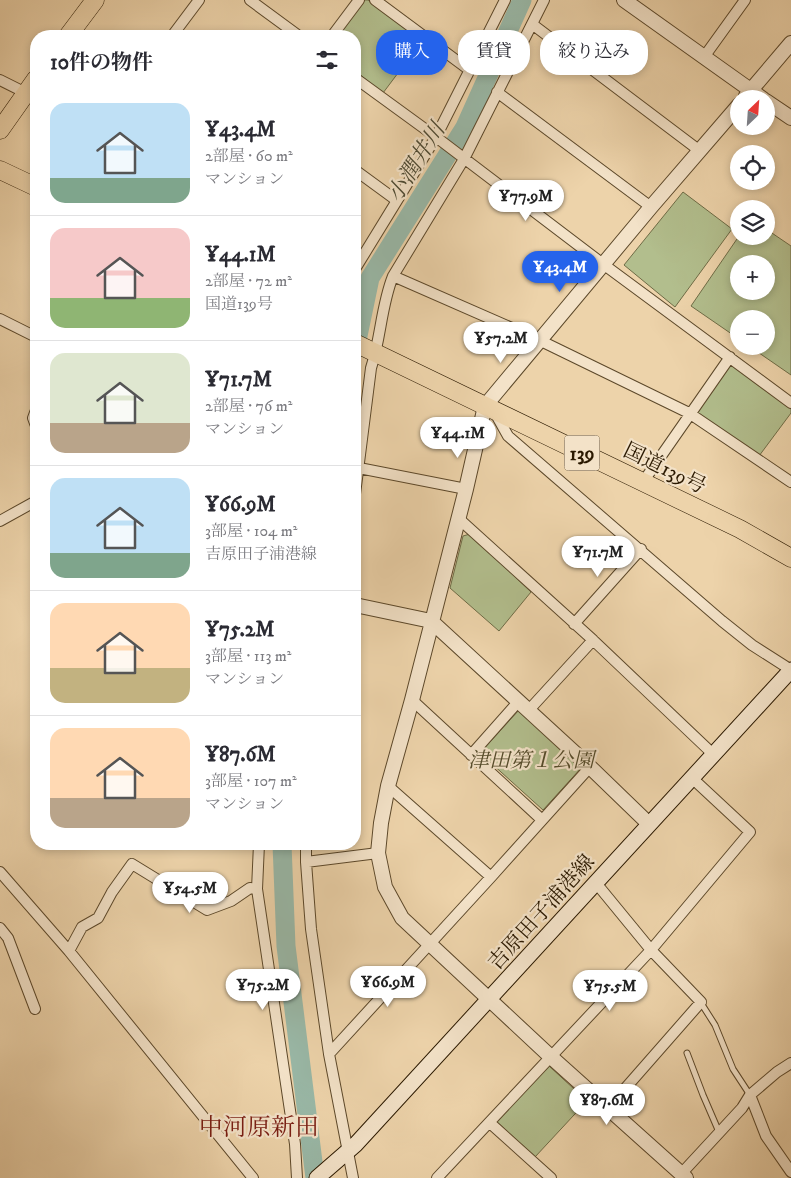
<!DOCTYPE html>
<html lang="ja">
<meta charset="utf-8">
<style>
body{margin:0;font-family:"IM FELL DW Pica","Noto Serif JP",serif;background:#f7f7f7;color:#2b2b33;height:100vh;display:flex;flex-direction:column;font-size:19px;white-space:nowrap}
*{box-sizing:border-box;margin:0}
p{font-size:16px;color:#7c7c81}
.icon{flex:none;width:28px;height:28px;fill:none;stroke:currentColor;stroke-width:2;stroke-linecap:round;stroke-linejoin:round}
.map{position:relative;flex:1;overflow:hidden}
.details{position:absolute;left:30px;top:30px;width:331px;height:820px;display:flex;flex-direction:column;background:#fff;border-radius:20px;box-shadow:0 2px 8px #0003}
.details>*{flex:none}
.guide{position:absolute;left:376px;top:30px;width:339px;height:45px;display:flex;gap:10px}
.needle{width:32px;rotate:25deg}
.fabs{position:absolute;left:730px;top:90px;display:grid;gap:10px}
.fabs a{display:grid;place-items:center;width:45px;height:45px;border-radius:50%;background:#fff;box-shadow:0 2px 8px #0003;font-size:25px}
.price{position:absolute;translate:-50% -42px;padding:0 11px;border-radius:18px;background:#fff;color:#222;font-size:16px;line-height:32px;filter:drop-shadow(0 1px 2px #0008)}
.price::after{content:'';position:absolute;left:50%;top:30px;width:15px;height:11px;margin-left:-8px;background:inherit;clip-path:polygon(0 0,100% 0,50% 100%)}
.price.current{background:#2563eb;color:#fff}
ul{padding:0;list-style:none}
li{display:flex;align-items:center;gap:15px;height:125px;padding:0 20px}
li+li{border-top:1px solid #e1e1e2}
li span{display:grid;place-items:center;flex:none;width:140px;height:100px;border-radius:15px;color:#555}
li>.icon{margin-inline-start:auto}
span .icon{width:60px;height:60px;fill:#fffc;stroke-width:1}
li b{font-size:21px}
h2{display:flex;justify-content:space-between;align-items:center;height:60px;padding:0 20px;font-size:21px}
.pill{padding:0 18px;border-radius:20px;background:#fff;box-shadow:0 2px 8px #0003;font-size:18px;line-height:45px}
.pill.current{background:#2563eb;color:#fff}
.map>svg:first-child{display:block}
</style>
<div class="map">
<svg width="791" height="1178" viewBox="0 0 791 1178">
<rect width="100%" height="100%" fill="#edd3aa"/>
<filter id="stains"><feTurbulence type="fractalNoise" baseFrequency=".004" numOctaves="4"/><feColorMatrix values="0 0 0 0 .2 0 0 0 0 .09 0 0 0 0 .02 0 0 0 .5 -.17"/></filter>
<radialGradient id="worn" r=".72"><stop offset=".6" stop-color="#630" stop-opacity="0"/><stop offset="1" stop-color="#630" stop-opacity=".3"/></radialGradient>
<path fill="#b2be8d" stroke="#6e6c46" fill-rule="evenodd" d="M363,0h5l54,41 -39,52 -28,-22v-35h-19z
M683,192l49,37 -57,78 -51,-42z
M766,229l25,17v129l-42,-29h17v-27h-27v20l-48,-33 48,-70h27zM739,264h27v27h-27z
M731,362l60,41v10l-32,43 -66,-43z
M470,534l61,58 -32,39 -49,-43 13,-52z
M519,710l63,57 -39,43 -63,-57z
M548,1065l39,36 -52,56 -39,-36z"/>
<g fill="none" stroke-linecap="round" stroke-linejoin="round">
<path stroke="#99b8a7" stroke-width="19" d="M355,350l15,-72 95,-151 57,-127
M282,844l4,102 29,232"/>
<defs>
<path id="service" d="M701,1003l14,22 18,44 17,26
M687,1053l16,42 16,37"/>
<path id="minor" d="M250,0l49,36
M375,0l93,69
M532,24l168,127
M172,36l27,-36
M332,36l27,-36
M704,57l41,-57
M355,78l81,59 167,127 188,139
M0,80l36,18
M497,92l154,115
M355,170l41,30
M355,269l81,-132 69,-137
M393,276l146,64 150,73 102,69
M0,319l36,18
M36,410l-3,8 3,8
M494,411l14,25 214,185 30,24 39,25
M359,468l107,21
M643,482l87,-125
M355,494l16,-126c10,-30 10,-62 22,-92l71,-117 80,-159
M458,518l135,122 120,114
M0,521l36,-20
M574,624l67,-75
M412,700l129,119
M528,711l65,-71
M471,755l47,-53
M388,786l103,91
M259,844l-2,45 38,255 2,34
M306,844v18l5,67 18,125 24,124
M306,862l72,-9
M0,872l69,79 184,227
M596,883l55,67 50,52 -93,106
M0,928l8,10 27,71
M69,951l13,-24 16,-9 14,-26 20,-28 75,46 24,-9 19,-13 7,1
M329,1054l162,-177 99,-110
M750,1095l16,41 25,36
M490,1123l61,55
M681,1174l61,-66 8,-13 27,-23 14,-9
M437,1178l214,-228 99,-118 -58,-54"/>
<path id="tertiary" d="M624,0l139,99
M746,96l45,-53
M766,101l25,17
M355,605l76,16 159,146 59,57
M686,1178l-135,-121 -149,-139 -17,-31 -7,-34 3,-30 7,-37 24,-86 54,-211 19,-83 166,-199 88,-102"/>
<path id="secondary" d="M317,1178l39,-34 435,-474"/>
<path id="trunk" d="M68,36l27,-36
M0,130l36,-51
M0,170l36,17
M355,343l385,186 51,29"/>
</defs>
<use href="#service" stroke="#5c482a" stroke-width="7"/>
<use href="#minor" stroke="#5c482a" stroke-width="12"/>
<use href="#tertiary" stroke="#5c482a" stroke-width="16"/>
<use href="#secondary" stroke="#2b1900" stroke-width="17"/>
<use href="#trunk" stroke="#2b1900" stroke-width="19"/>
<use href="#service" stroke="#f3e2c8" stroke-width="5"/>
<use href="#minor" stroke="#f3e2c8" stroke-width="10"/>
<use href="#tertiary" stroke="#f3e2c8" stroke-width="14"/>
<use href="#secondary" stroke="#f3e2c8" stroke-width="15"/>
<use href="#trunk" stroke="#edd3aa" stroke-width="18"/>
</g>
<g text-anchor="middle" stroke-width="4.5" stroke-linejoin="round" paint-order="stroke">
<rect fill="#f3e2c8" stroke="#67553c" stroke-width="1" x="564.5" y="435.5" width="35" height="35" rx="4"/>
<g font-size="20" font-weight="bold" fill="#2b1900">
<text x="582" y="460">139</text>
</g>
<g font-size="21" fill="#2b1900" stroke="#f3e2c8">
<text transform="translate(665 468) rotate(26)" y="7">国道139号</text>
<text transform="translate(541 912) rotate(-48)" y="7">吉原田子浦港線</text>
</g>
<g font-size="21" font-style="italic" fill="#544b2a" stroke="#f3e2c8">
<text x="531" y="767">津田第１公園</text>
</g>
<g font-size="22" font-style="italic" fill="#4c4932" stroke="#f3e2c8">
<text transform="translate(415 162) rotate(-58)" y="8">小潤井川</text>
</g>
<g font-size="24" fill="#7a1f14" stroke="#f3e2c8">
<text x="259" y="1135">中河原新田</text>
</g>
</g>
<rect width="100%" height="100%" filter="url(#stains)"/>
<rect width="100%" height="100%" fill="url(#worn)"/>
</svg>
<div class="fabs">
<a><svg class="needle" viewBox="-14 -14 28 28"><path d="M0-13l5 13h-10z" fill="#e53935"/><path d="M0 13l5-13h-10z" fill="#7c7c81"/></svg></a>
<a><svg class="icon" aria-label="locate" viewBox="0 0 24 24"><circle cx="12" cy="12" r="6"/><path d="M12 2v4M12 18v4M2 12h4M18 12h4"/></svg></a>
<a><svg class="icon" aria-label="layers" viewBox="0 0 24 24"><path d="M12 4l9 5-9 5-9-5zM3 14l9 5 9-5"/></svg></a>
<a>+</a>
<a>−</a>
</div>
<b class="price" style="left:526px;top:222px">¥77.9M</b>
<b class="price current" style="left:560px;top:293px">¥43.4M</b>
<b class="price" style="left:501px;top:364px">¥57.2M</b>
<b class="price" style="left:458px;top:459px">¥44.1M</b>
<b class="price" style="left:598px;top:578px">¥71.7M</b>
<b class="price" style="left:190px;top:914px">¥54.5M</b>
<b class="price" style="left:388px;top:1008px">¥66.9M</b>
<b class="price" style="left:263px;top:1011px">¥75.2M</b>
<b class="price" style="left:610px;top:1012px">¥75.5M</b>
<b class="price" style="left:607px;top:1126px">¥87.6M</b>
<div class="guide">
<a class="pill current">購入</a>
<a class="pill">賃貸</a>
<a class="pill">絞り込み</a>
</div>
<section class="details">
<h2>10件の物件<svg class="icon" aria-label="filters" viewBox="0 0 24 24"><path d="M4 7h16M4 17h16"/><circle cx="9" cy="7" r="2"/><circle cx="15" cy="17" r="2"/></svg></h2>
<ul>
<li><span style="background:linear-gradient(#bfe0f5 75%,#7fa58c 0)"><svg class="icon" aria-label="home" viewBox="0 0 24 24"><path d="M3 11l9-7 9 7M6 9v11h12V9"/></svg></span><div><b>¥43.4M</b><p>2部屋 · 60 m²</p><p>マンション</p></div></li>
<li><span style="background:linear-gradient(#f6c9c9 70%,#8fb573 0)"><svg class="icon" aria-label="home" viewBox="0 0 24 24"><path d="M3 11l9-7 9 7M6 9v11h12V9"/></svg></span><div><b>¥44.1M</b><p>2部屋 · 72 m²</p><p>国道139号</p></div></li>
<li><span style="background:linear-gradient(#dfe7d0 70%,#b9a48a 0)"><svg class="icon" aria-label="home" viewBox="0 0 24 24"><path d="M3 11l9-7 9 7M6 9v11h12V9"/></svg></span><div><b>¥71.7M</b><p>2部屋 · 76 m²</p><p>マンション</p></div></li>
<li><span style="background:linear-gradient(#bfe0f5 75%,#7fa58c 0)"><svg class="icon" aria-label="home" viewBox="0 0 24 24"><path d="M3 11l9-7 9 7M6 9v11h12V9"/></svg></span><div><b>¥66.9M</b><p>3部屋 · 104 m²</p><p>吉原田子浦港線</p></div></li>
<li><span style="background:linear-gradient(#ffd9b3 65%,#c2b280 0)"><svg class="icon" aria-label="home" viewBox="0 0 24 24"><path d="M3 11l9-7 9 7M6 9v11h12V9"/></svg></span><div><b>¥75.2M</b><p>3部屋 · 113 m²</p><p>マンション</p></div></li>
<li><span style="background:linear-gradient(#ffd9b3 70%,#b9a48a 0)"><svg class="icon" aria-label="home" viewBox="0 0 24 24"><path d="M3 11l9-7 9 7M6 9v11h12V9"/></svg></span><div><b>¥87.6M</b><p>3部屋 · 107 m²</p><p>マンション</p></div></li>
</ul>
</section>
</div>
